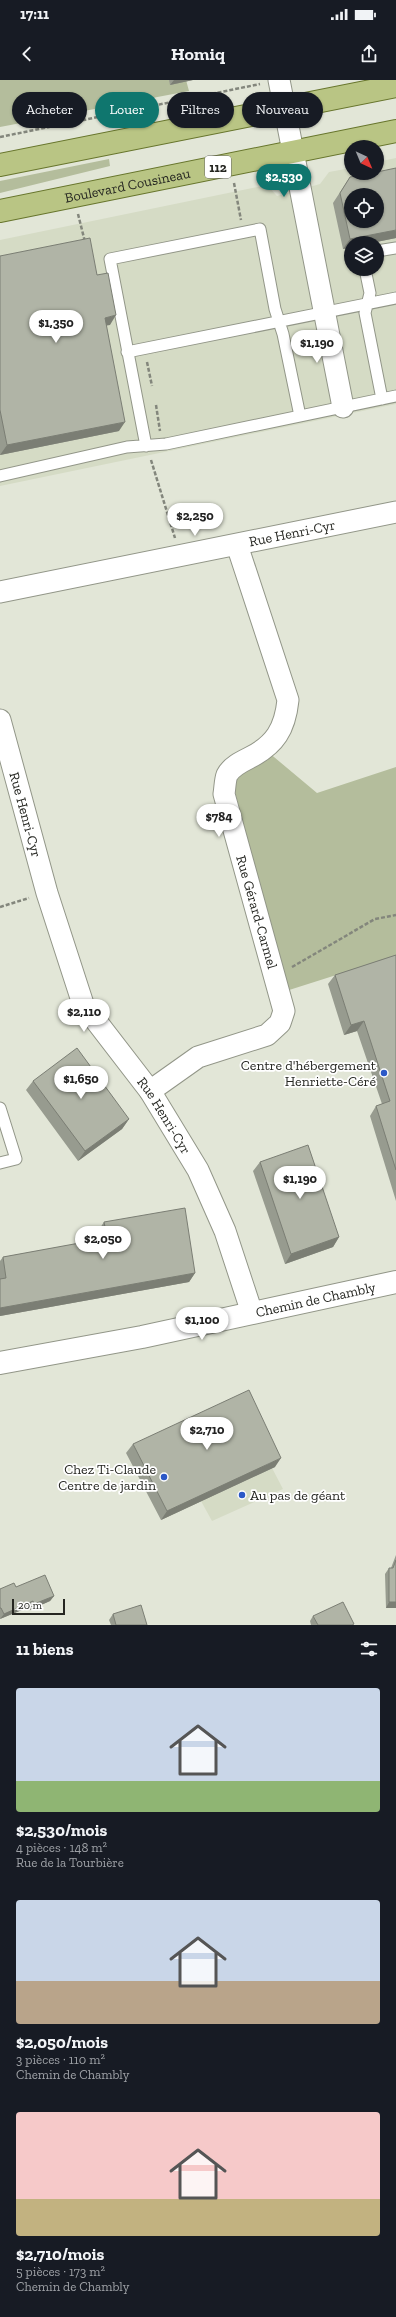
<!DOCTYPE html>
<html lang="fr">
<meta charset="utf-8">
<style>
body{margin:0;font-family:"Zilla Slab",serif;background:#242831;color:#f1f3f6;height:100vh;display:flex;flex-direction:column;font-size:15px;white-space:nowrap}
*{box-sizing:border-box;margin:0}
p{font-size:13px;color:#9ea1a6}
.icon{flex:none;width:22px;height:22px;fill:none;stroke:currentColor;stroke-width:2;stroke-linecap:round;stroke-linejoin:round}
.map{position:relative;height:1545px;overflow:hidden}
.panel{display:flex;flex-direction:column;background:#171b24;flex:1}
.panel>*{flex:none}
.hud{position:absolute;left:12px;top:12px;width:372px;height:36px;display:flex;gap:8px}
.needle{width:26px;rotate:136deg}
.controls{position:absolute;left:344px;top:60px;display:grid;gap:8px}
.controls a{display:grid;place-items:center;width:40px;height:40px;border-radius:50%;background:#171b24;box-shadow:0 1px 3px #0004;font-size:20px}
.scale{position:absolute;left:12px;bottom:10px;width:53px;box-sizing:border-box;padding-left:4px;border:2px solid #252621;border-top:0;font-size:11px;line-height:14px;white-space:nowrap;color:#252621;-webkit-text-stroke:3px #fff;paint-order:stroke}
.price{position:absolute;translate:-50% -34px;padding:0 9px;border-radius:14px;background:#fff;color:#222;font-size:13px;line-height:26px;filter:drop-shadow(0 1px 2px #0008)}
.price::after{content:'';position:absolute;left:50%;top:24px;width:12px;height:9px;margin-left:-6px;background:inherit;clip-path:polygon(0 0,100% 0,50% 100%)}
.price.selected{background:#0f766e;color:#fff}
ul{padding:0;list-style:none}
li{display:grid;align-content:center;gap:8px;height:212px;padding:0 16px}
li span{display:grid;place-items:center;height:124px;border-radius:4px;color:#555}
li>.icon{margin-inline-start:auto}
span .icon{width:72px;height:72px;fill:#fffc;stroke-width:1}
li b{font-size:17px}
h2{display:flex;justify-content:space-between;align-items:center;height:48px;padding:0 16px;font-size:17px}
.pill{padding:0 14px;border-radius:18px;background:#171b24;box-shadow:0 1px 3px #0004;font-size:14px;line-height:36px}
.pill.selected{background:#0f766e;color:#fff}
.status{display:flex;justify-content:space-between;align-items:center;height:28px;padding:0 20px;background:#171b24;direction:ltr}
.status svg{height:11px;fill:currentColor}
header{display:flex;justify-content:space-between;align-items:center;height:52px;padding:0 16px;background:#171b24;font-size:18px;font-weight:700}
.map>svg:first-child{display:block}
</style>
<div class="status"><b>17:11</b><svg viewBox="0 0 49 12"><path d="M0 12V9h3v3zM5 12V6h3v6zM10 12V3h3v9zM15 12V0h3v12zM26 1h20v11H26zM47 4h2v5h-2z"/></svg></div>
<header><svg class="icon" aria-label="back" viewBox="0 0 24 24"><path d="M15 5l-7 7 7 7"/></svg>Homiq<svg class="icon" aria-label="share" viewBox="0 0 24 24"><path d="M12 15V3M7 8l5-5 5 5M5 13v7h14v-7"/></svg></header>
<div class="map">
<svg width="396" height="1545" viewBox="0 0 396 1545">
<rect width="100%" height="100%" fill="#e2e6d7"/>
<path fill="#d5dbc5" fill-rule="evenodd" d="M396,78v246l-396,82v-246l267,-55 10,11 43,-12 9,-12 22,-4v5h26v-11zM351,115h26v26h-26zM351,163h26v26h-26z
M272,1388l11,21 -71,32 -11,-20z"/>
<path fill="#b4bd9c" d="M0,0h186l3,11 -189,36z
M109,79l1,7 -110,27v-12z
M268,672l49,41 79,-26v189l-110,35 -55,-215z"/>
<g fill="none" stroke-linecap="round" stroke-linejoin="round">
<defs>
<path id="service" d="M377,171l19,-3
M365,189l5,24 -5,20 17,86
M127,272l269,-54
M146,366l-36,-187 150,-30 15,80 8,25 17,82
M0,396l127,-29 39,-3 230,-48
M0,1028l16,51 -16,4"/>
<g id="minor">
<path d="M279,0l64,327"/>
<path id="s1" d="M0,512l396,-80"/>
<path id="s2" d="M0,640l47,173 36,111 67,87 48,79 27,61 27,82"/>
<path d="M150,1011l48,-34 69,-22 13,-12 4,-12 -60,-217c1,-6 1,-14 3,-19 4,-8 14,-13 22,-17 26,-13 36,-29 39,-58l-51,-155"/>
</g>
<g id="tertiary">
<path id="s3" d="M0,1283l142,-26 254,-55"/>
</g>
<g id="primary">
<path d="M0,85l396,-79"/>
<path id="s4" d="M0,131l396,-80"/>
</g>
</defs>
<use href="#service" stroke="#929688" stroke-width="13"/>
<use href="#minor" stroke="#929688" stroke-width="23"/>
<use href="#tertiary" stroke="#929688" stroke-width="24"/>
<use href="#primary" stroke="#67752c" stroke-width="24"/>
<path stroke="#83867c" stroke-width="2.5" stroke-dasharray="4 2" stroke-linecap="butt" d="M0,57l260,-53
M234,103l7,37
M78,134l7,28
M147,282l5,24
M156,325l4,26
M151,380l24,78
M0,827l29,-9
M292,887l83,-48 21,-4"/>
<use href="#service" stroke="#fff" stroke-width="11"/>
<use href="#minor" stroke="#fff" stroke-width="21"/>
<use href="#tertiary" stroke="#fff" stroke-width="22"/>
<use href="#primary" stroke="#b9c584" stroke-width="22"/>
</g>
<path fill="#979b8f" d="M169,0h24l-23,5z
M350,97l46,61 -53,11 -10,-46z
M0,176l97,19 13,50h-4l13,106 -119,24z
M396,875v246l-26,-85 6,-10 6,-2 -25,-73 -13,4 -16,-51 7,-9z
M33,1001l96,38 -7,10 -44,32 -52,-71z
M260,1082l79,75 -6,10 -48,17 -32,-93z
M104,1142l91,51 -6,9 -189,34v-55l3,-4 79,-14 3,-4 14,-2 -1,-6z
M133,1364l142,23 -114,53 -35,-67z
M396,1475v53h-10l-1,-34 4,-6h2z
M16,1507l38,9 -4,5 -20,9 -1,-3 -29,12v-30z
M113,1534l34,11h-36l-2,-5z
M313,1536l40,9h-42l-1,-4z"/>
<path fill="#7b7e74" d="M174,0h19l-23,5z
M396,150v8l-25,5h-20v4l-8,2 7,-10z
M116,235l-6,10 -12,2 7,-9z
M125,342l-6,9 -119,24 7,-10z
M364,941l-7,10 -13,4 7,-10z
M129,1039l-7,10 -44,32 7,-10z
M339,1157l-6,10 -48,17 6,-10z
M195,1193l-6,9 -189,34v-8z
M281,1378l-6,9 -114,53 6,-9z
M54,1516l-4,5 -20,9 4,-6z
M33,1521l-4,6 -29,12 4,-5z
M389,1522h7v6h-10z"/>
<path fill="#b0b4a6" stroke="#7b7e74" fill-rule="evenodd" d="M396,88v62l-46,9 -10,-46 10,-16 22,-4h5v-1zM351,115h26v26h-26z
M90,158l7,37 11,-2 8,42 -11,3 20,104 -118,23 -7,-35v-154z
M396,875v215l-20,-64 14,-5 -26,-80 -13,4 -16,-50z
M77,968l52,71 -44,32 -52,-70z
M308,1065l31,92 -48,17 -31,-92z
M185,1128l10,65 -195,35v-29l6,-1 -3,-21 82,-15v-3l22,-3 -3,-14z
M249,1310l32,68 -114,53 -34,-67z
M396,1480v42h-7v-34h4z
M45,1495l9,21 -20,8 -1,-3 -29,13 -3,-6h-1v-19l14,-6 2,4z
M343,1522l11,22 -2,1h-34l-5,-9z
M141,1525l6,20h-31l-3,-11z"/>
<g fill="#2b58c7" stroke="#fff" stroke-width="1.5">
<circle cx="384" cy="993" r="4"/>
<circle cx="164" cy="1397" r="4"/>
<circle cx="242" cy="1415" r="4"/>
</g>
<g text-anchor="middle" stroke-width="3.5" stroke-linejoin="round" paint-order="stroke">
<rect fill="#fff" stroke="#666764" stroke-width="1" x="205" y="76" width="26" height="22" rx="3"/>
<g font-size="13" font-weight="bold" fill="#252621">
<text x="218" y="92">112</text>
</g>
<g font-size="14" fill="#252621" stroke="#fff">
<text dy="5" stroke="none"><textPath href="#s4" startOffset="130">Boulevard Cousineau</textPath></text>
<text dy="5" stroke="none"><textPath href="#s1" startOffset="298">Rue Henri-Cyr</textPath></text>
<text dy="5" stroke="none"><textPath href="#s2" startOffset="98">Rue Henri-Cyr</textPath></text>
<text transform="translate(257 832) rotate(74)" y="5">Rue Gérard-Carmel</text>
<text dy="5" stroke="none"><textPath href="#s2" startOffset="434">Rue Henri-Cyr</textPath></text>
<text dy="5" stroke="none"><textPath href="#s3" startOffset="322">Chemin de Chambly</textPath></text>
</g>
<g font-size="14" fill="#252621" stroke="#fff" text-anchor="end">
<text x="376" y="990">Centre d'hébergement<tspan x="376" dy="16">Henriette-Céré</tspan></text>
<text x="156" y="1394">Chez Ti-Claude<tspan x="156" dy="16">Centre de jardin</tspan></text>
<text x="250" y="1420" text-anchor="start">Au pas de géant</text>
</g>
</g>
</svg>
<div class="controls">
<a><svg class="needle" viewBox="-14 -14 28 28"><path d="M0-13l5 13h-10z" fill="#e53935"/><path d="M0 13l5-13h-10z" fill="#9ea1a6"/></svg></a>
<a><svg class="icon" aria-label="locate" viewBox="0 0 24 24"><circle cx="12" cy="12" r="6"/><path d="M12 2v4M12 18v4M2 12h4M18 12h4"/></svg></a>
<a><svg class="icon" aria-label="layers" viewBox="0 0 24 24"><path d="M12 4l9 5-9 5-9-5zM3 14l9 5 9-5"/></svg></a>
</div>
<div class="scale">20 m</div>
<b class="price selected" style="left:284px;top:118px">$2,530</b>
<b class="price" style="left:56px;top:264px">$1,350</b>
<b class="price" style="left:317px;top:284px">$1,190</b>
<b class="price" style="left:195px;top:457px">$2,250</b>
<b class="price" style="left:219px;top:758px">$784</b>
<b class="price" style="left:84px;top:953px">$2,110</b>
<b class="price" style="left:81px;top:1020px">$1,650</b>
<b class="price" style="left:300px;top:1120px">$1,190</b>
<b class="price" style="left:103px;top:1180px">$2,050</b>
<b class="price" style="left:202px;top:1261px">$1,100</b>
<b class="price" style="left:207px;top:1371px">$2,710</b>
<div class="hud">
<a class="pill">Acheter</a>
<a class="pill selected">Louer</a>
<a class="pill">Filtres</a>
<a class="pill">Nouveau</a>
</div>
</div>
<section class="panel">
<h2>11 biens<svg class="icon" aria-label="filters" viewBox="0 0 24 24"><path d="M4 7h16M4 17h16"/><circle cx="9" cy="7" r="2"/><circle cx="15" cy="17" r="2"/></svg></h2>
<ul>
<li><span style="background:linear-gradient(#c9d6e8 75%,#8fb573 0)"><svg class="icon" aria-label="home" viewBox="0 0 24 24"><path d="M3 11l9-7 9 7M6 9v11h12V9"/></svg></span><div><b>$2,530/mois</b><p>4 pièces · 148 m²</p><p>Rue de la Tourbière</p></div></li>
<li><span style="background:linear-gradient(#c9d6e8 65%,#b9a48a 0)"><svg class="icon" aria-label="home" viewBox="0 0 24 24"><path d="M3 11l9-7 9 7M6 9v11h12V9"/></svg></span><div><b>$2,050/mois</b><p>3 pièces · 110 m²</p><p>Chemin de Chambly</p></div></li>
<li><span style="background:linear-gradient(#f6c9c9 70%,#c2b280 0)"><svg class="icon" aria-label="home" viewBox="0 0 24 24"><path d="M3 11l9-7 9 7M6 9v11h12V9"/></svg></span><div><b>$2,710/mois</b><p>5 pièces · 173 m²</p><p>Chemin de Chambly</p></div></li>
</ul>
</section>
